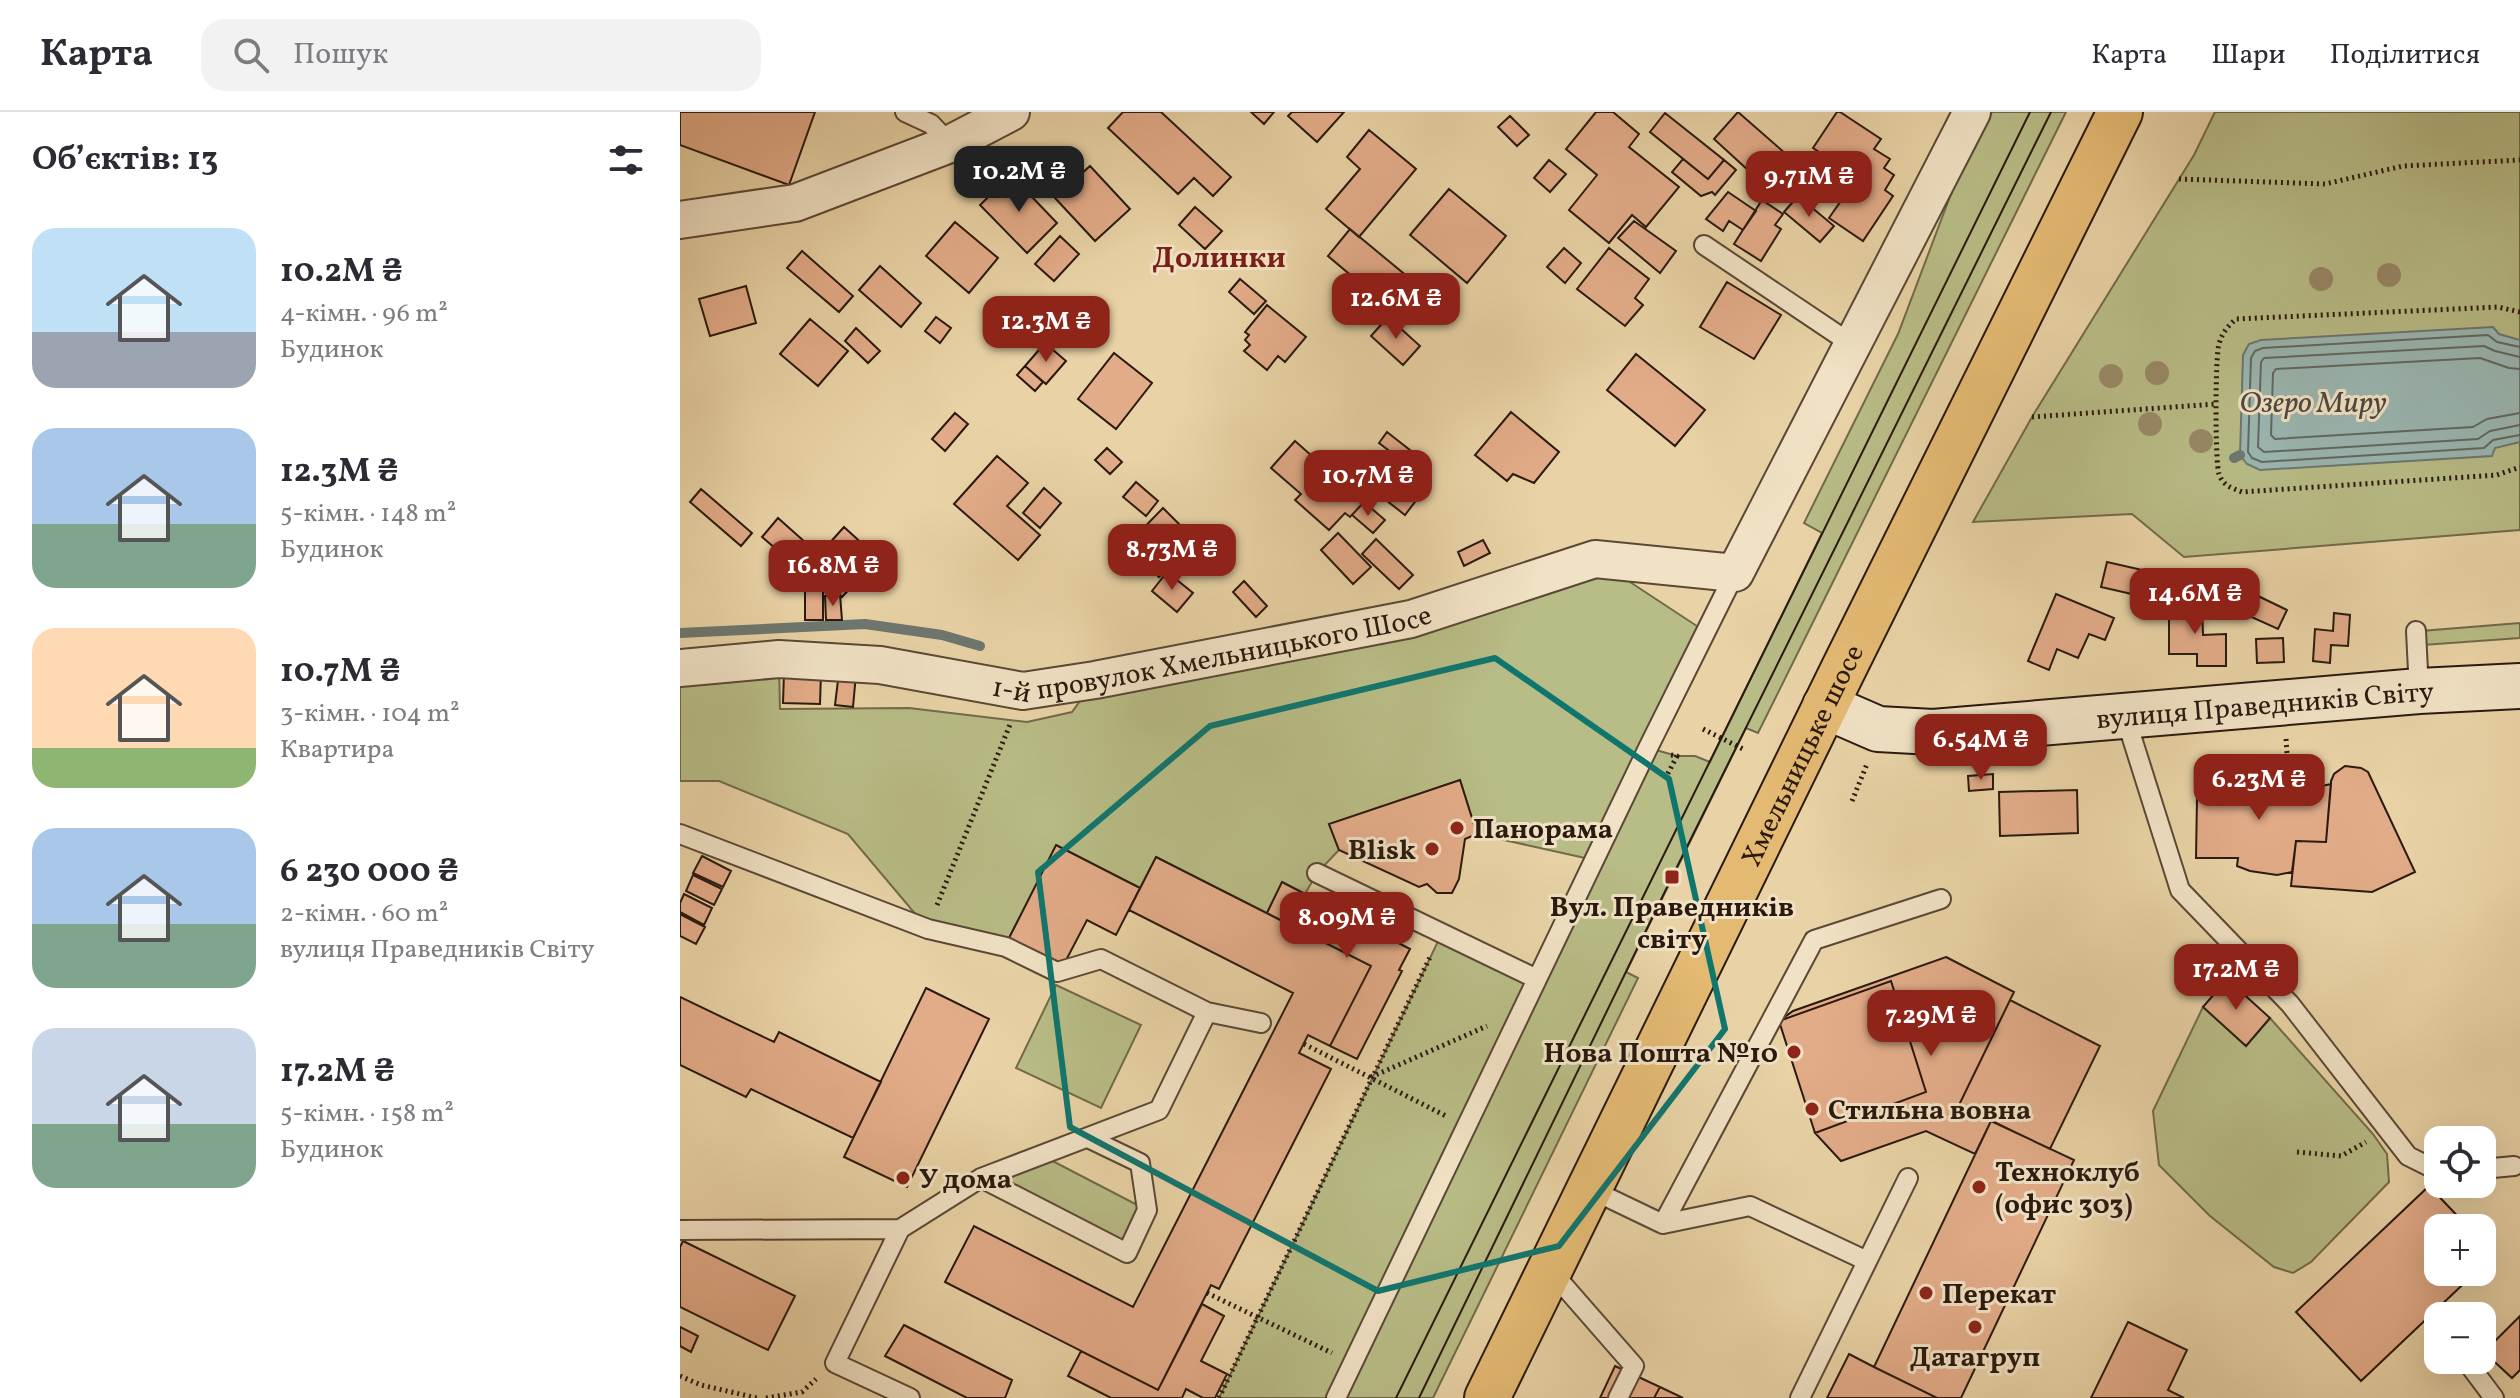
<!DOCTYPE html>
<html lang="uk">
<meta charset="utf-8">
<style>
body{margin:0;font-family:Vollkorn,serif;background:#f2f2f3;color:#2b2b33;height:100vh;display:flex;flex-direction:column;font-size:30px;white-space:nowrap}
*{box-sizing:border-box;margin:0}
p{font-size:26px;color:#7c7c81}
.icon{flex:none;width:44px;height:44px;fill:none;stroke:currentColor;stroke-width:2;stroke-linecap:round;stroke-linejoin:round}
.map{position:relative;flex:1;overflow:hidden}
.details{display:flex;flex-direction:column;background:#fff;width:680px}
.details>*{flex:none}
.controls{position:absolute;left:1744px;top:1014px;display:grid;gap:16px}
.controls a{display:grid;place-items:center;width:72px;height:72px;border-radius:16px;background:#fff;box-shadow:0 8px 32px #0002;font-size:40px}
.price{position:absolute;translate:-50% -68px;padding:0 18px;border-radius:16px;background:#8f2418;color:#fff;font-size:26px;line-height:52px;filter:drop-shadow(0 2px 4px #0008)}
.price::after{content:'';position:absolute;left:50%;top:48px;width:24px;height:18px;margin-left:-12px;background:inherit;clip-path:polygon(0 0,100% 0,50% 100%)}
.price.current{background:#222;color:#fff}
ul{padding:0;list-style:none}
li{display:flex;align-items:center;gap:24px;height:200px;padding:0 32px}
li span{display:grid;place-items:center;flex:none;width:224px;height:160px;border-radius:24px;color:#555}
li>.icon{margin-inline-start:auto}
span .icon{width:96px;height:96px;fill:#fffc;stroke-width:1}
li b{font-size:34px}
h2{display:flex;justify-content:space-between;align-items:center;height:96px;padding:0 32px;font-size:34px}
header{display:flex;align-items:center;gap:48px;box-sizing:border-box;height:112px;padding:0 40px;background:#fff;border-bottom:2px solid #e1e1e2}
header strong{font-size:38px}
nav{display:flex;gap:44px;margin-inline-start:auto;font-size:28px}
.search{width:560px;height:72px;background:#f2f2f3;display:flex;align-items:center;gap:20px;box-sizing:border-box;padding:0 28px;border-radius:24px;color:#7c7c81;font-size:30px}
main{display:flex;flex:1;min-height:0}
.map>svg:first-child{display:block}
</style>
<header>
<strong>Карта</strong>
<div class="search"><svg class="icon" aria-label="search" viewBox="0 0 24 24"><circle cx="10" cy="10" r="6"/><path d="M15 15l6 6"/></svg>Пошук</div>
<nav><a>Карта</a><a>Шари</a><a>Поділитися</a></nav>
</header>
<main>
<section class="details">
<h2>Об’єктів: 13<svg class="icon" aria-label="filters" viewBox="0 0 24 24"><path d="M4 7h16M4 17h16"/><circle cx="9" cy="7" r="2"/><circle cx="15" cy="17" r="2"/></svg></h2>
<ul>
<li><span style="background:linear-gradient(#bfe0f5 65%,#9aa5b1 0)"><svg class="icon" aria-label="home" viewBox="0 0 24 24"><path d="M3 11l9-7 9 7M6 9v11h12V9"/></svg></span><div><b>10.2M ₴</b><p>4-кімн. · 96 m²</p><p>Будинок</p></div></li>
<li><span style="background:linear-gradient(#a9c7e8 60%,#7fa58c 0)"><svg class="icon" aria-label="home" viewBox="0 0 24 24"><path d="M3 11l9-7 9 7M6 9v11h12V9"/></svg></span><div><b>12.3M ₴</b><p>5-кімн. · 148 m²</p><p>Будинок</p></div></li>
<li><span style="background:linear-gradient(#ffd9b3 75%,#8fb573 0)"><svg class="icon" aria-label="home" viewBox="0 0 24 24"><path d="M3 11l9-7 9 7M6 9v11h12V9"/></svg></span><div><b>10.7M ₴</b><p>3-кімн. · 104 m²</p><p>Квартира</p></div></li>
<li><span style="background:linear-gradient(#a9c7e8 60%,#7fa58c 0)"><svg class="icon" aria-label="home" viewBox="0 0 24 24"><path d="M3 11l9-7 9 7M6 9v11h12V9"/></svg></span><div><b>6 230 000 ₴</b><p>2-кімн. · 60 m²</p><p>вулиця Праведників Світу</p></div></li>
<li><span style="background:linear-gradient(#c9d6e8 60%,#7fa58c 0)"><svg class="icon" aria-label="home" viewBox="0 0 24 24"><path d="M3 11l9-7 9 7M6 9v11h12V9"/></svg></span><div><b>17.2M ₴</b><p>5-кімн. · 158 m²</p><p>Будинок</p></div></li>
</ul>
</section>
<div class="map">
<svg width="1840" height="1286" viewBox="0 0 1840 1286">
<rect width="100%" height="100%" fill="#e9d3a6"/>
<filter id="stains"><feTurbulence type="fractalNoise" baseFrequency=".0025" numOctaves="4"/><feColorMatrix values="0 0 0 0 .2 0 0 0 0 .09 0 0 0 0 .02 0 0 0 .5 -.17"/></filter>
<radialGradient id="worn" r=".72"><stop offset=".6" stop-color="#630" stop-opacity="0"/><stop offset="1" stop-color="#630" stop-opacity=".3"/></radialGradient>
<path fill="#b8bc86" stroke="#716a4a" stroke-width="2" d="M1312,0h74l-308,621 -12,-5 -120,244 12,6 -205,420h-214l223,-465 95,46 57,-119 -117,-26 -17,-54 -131,44 10,26 -22,23 -12,21 -23,-12 -15,31 -111,-56 -16,31 -83,-42 -49,94 -80,-11 -80,-95 -129,-53h-39v-100l99,-16 1,44 129,-1 118,14 45,-10 23,-32 500,-121 111,73 -57,116 28,8h18l15,6 112,-229 -18,-10 94,-189 56,-148z
M1535,0h305v418l-336,27 -52,-43 -159,8 59,-105 162,-262z
M1840,511v15l-97,7 -2,-14z
M376,873l85,40 -40,83 -85,-40z
M1523,895l43,39 24,-28 103,116 14,20 2,28 -78,80 -18,11 -19,-6 -64,-51 -51,-51 -6,-54z
M361,1043l106,55 -20,43 -146,-75z"/>
<path fill="#9ab6b1" stroke="#6d7770" stroke-width="2" d="M1813,215l6,7 21,6v102l-25,6 -3,8 -232,14 -13,-6 -7,-9 3,-100 6,-11 12,-4z"/>
<g fill="none" stroke-linecap="round" stroke-linejoin="round">
<path stroke="#626860" stroke-width="2" d="M1840,235l-23,-5 -9,-7 -225,13 -8,3 -4,7 -3,94 4,6 10,4 222,-14 9,-8 27,-5
M1840,245l-25,-6 -11,-5 -220,12 -3,4 -3,85 6,5 214,-13 12,-8 30,-6
M1840,257l-11,-1 -29,-10 -204,11 -3,4 -2,62 4,4 198,-12 14,-8 33,-6"/>
<path stroke="#6d7770" stroke-width="10" d="M1554,346l6,-3
M0,521l185,-9 77,11 38,11"/>
</g>
<path fill="#e3ac89" stroke="#2a190f" stroke-width="2" d="M0,0h135l-26,73 -109,-40z
M443,0h38l70,65 -18,19 -19,-18 -16,16 -70,-66z
M571,0h23l-10,12z
M612,0h52l-27,30 -29,-26z
M916,0h17l26,22 -10,13 50,40 -33,40 -14,-12 -23,28 -40,-33 28,-35 -31,-26z
M1058,0l48,42 -25,28 -47,-43z
M1157,0h3l41,27 -7,10 16,10 -6,9 10,7 -9,15 8,6 -30,45 -34,-23 16,-23 -32,-21 12,-18 -12,-8z
M985,1l59,47 -16,19 -58,-47z
M830,4l19,19 -12,11 -19,-19z
M689,18l47,39 -57,68 -33,-28 34,-40 -13,-12z
M1003,47l25,20 16,-19 12,10 -21,25 -3,-3 -11,4 -29,-24z
M869,48l17,14 -16,18 -16,-14z
M410,54l40,43 -35,32 -40,-43z
M331,63l46,48 -30,30 -47,-48z
M769,77l57,47 -39,47 -57,-48z
M1048,80l28,19 -13,19 -14,-9 -6,10 -17,-12z
M1118,84l36,30 -14,16 -36,-30z
M1082,88l21,14 -8,11 6,4 -20,32 -27,-17z
M515,95l27,24 -17,18 -26,-24z
M954,109l42,30 -16,22 -42,-35z
M275,110l43,36 -29,35 -43,-37z
M670,117l70,58 -22,28 -70,-59z
M380,124l19,18 -25,27 -19,-17z
M884,136l17,15 -16,20 -18,-16z
M929,136l40,31 -14,19 8,7 -18,21 -48,-37z
M122,139l51,45 -14,16 -52,-44z
M200,154l41,37 -20,24 -42,-37z
M560,167l26,22 -12,13 -25,-22z
M1047,170l54,33 -27,44 -54,-32z
M66,174l10,37 -46,13 -11,-37z
M587,193l39,32 -21,25 -7,-6 -11,14 -23,-19 6,-6 -5,-5 4,-5 -4,-3z
M256,205l15,11 -11,15 -15,-12z
M708,205l32,29 -17,19 -32,-29z
M130,207l38,32 -30,35 -38,-32z
M176,216l24,23 -12,12 -23,-22z
M365,231l21,18 -20,23 -21,-18z
M434,241l38,30 -36,46 -38,-30z
M956,242l69,56 -30,36 -68,-56z
M345,254l18,16 -8,9 -18,-16z
M831,300l48,40 -25,31 -21,-9 -6,7 -32,-26z
M275,301l13,11 -23,27 -13,-12z
M707,320l33,26 -7,9 18,14 -26,34 -42,-33 25,-32 -9,-7z
M615,329l69,61 -14,15 -5,-4 -16,17 -34,-30 6,-6 -30,-26z
M427,336l15,14 -12,12 -15,-14z
M317,344l31,27 -21,23 33,29 -22,25 -64,-56z
M456,370l22,19 -12,15 -23,-19z
M364,376l17,15 -21,25 -17,-15z
M21,377l51,44 -11,13 -51,-44z
M684,390l21,18 -12,13 -21,-18z
M483,396l32,32 -36,37 -32,-32z
M98,406l27,24 -16,18 -27,-23z
M164,415l34,31 -36,39 -33,-31z
M658,421l33,34 -18,17 -32,-34z
M696,427l37,36 -14,14 -37,-35z
M803,428l7,13 -26,13 -6,-14z
M1427,450l44,10 -6,25 -44,-10z
M487,460l26,21 -16,19 -25,-21z
M564,469l23,25 -11,11 -23,-25z
M125,474h18v34h-18z
M1376,482l58,24 -9,22 -16,-6 -11,24 -21,-9 -8,21 -21,-9z
M160,483l2,25h-16l-1,-24z
M1576,483l31,15 -9,19 -31,-14z
M1489,491h33l1,32 23,-1v32h-29v-12h-28z
M1654,501l16,2 -2,31 -17,-1 -1,18 -17,-2 2,-32 18,2z
M1603,526l1,24 -27,1 -1,-24z
M104,560l37,1 -1,31 -37,-1z
M159,560l17,2 -3,33 -18,-2z
M1665,654l16,2 7,4 47,100 -43,20 -81,-6 5,-45 30,1 5,-61 3,-7z
M1527,659l43,12 20,-2 37,8 24,-5 -5,58 -30,-1 -4,31 -15,3 -27,-4 -13,-5 1,-8h-42l1,-59z
M1313,662v15l-24,2 -1,-15z
M780,668l17,54 -12,5 -6,40 -7,14h-15l-10,-9 -8,3 -80,-37 -10,-26z
M1397,678l1,43 -78,3 -1,-44z
M376,733l84,43 -24,47 -29,-15 -25,48 -54,-28z
M22,744l29,15 -8,16 -30,-14z
M476,745l215,109 -41,80 -22,-11 -9,18 32,16 -112,220 -8,-4 -53,105 -213,-108 29,-56 159,81 160,-314 -164,-83z
M13,763l29,14 -8,16 -28,-14z
M602,770l128,67 -11,21 3,1 -45,88 -27,-13 41,-80 -104,-53z
M4,782l28,14 -8,17 -24,-13v-9z
M0,802l25,13 -9,17 -16,-8z
M1266,845l68,35 -55,113 32,16 -16,33 -49,-23 -85,30 -26,-28 111,-41 -35,-111 -112,40 14,-10z
M1547,867l43,39 -24,28 -43,-39z
M1211,869l35,111 -111,41 -36,-112z
M246,876l63,31 -82,168 -63,-30z
M0,885l94,45 5,-10 102,50 -28,56 -102,-49 -5,8 -66,-32z
M1330,888l90,46 -50,103 -91,-44z
M1311,1009l83,39 -113,238h-24l-63,-31z
M1749,1074l40,42h-31v44h38l-115,109 -65,-69z
M3,1129l112,55 -27,54 -88,-43v-60z
M1802,1130l12,13 -12,11z
M522,1192l22,12 -23,45 26,13 -12,24h-12l-17,-9 -4,9h-71l-43,-22 13,-25 77,39z
M1840,1204v54l-8,8 -28,-26z
M1448,1210l59,28 -19,40 16,8h-93z
M224,1213l108,55 -7,18h-38l-82,-42z
M0,1215l18,9 -7,16 -11,-6z
M1169,1242l25,13 63,31h-110z
M935,1254l45,21 -6,11h-54z
M980,1275l23,11h-29z"/>
<g fill="none" stroke-linecap="round" stroke-linejoin="round">
<defs>
<path id="lane" d="M225,0l26,12 19,20
M1024,133l149,100
M1736,519l3,60
M1445,604l55,174 110,114 118,152 30,15
M0,722l248,95 78,18 51,25 44,-13 106,53 -48,98 -178,68 -81,51 -220,1
M637,761l220,106
M527,900l54,11
M1802,1057l32,-3
M301,1066l146,75 20,-43 -7,-47 -52,-25
M910,1077l73,35 87,-18 117,55
M983,1112l151,-284 127,-41
M220,1117l-65,134 75,35
M871,1159l83,95 -16,32
M1787,1250l27,36
M656,1286l312,-650 87,-175
M1120,1286l108,-220"/>
<g id="street">
<path d="M0,108l115,-17 155,-59 61,-32"/>
<path id="s1" d="M0,556l99,-9 101,6 143,26 72,-11 316,-61 184,-60 140,14 237,-461"/>
</g>
<g id="secondary">
<path id="s2" d="M1145,594l53,23 55,3 486,-41 101,-5"/>
</g>
<g id="primary">
<path id="s3" d="M807,1286l355,-726 278,-560"/>
</g>
</defs>
<use href="#lane" stroke="#5a4835" stroke-width="22"/>
<use href="#street" stroke="#5a4835" stroke-width="40"/>
<use href="#secondary" stroke="#2a190f" stroke-width="48"/>
<use href="#primary" stroke="#2a190f" stroke-width="48"/>
<path stroke="#2a190f" stroke-width="5" stroke-dasharray="2 4" stroke-linecap="butt" d="M1499,67l146,5 78,-18 117,-6
M1840,200l-22,-5 -262,12c-8,7 -14,14 -17,25 -4,12 -4,119 0,130 4,12 13,14 23,18l255,-17 23,-8
M1352,305l184,-13
M1023,617l42,21
M1606,627l3,44
M985,667l12,-23 -6,-1
M1172,689l15,-37
M257,793l74,-183
M624,932l142,72
M691,965l116,-51
M1617,1040l44,4 25,-14
M527,1181l125,60
M0,1264l21,9 56,13
M86,1286l36,-6 14,-13
M539,1286l212,-443"/>
<use href="#lane" stroke="#f1e2c5" stroke-width="18"/>
<use href="#street" stroke="#f1e2c5" stroke-width="36"/>
<use href="#secondary" stroke="#f1e2c5" stroke-width="44"/>
<use href="#primary" stroke="#e4ba73" stroke-width="44"/>
<path stroke="#2a190f" stroke-width="2" d="M716,1286l634,-1286
M739,1286l253,-521 379,-765"/>
</g>
<g fill="#988867">
<circle cx="1709" cy="163" r="12"/>
<circle cx="1641" cy="167" r="12"/>
<circle cx="1477" cy="261" r="12"/>
<circle cx="1431" cy="264" r="12"/>
<circle cx="1470" cy="312" r="12"/>
<circle cx="1521" cy="329" r="12"/>
</g>
<path fill="none" stroke="#0f766e" stroke-width="6" stroke-linejoin="round" d="M815,546l174,121 56,250 -166,217 -181,45 -308,-164 -32,-255 172,-146z"/>
<g fill="#8f2418" stroke="#f1e2c5" stroke-width="3">
<circle cx="777" cy="716" r="8"/>
<circle cx="752" cy="737" r="8"/>
<rect x="984" y="757" width="16" height="16" rx="4"/>
<circle cx="1114" cy="940" r="8"/>
<circle cx="1132" cy="997" r="8"/>
<circle cx="223" cy="1066" r="8"/>
<circle cx="1299" cy="1075" r="8"/>
<circle cx="1246" cy="1181" r="8"/>
<circle cx="1295" cy="1215" r="8"/>
</g>
<g text-anchor="middle" stroke-width="6" stroke-linejoin="round" paint-order="stroke">
<g font-size="28" fill="#2a190f" stroke="#f1e2c5">
<text dy="10" stroke="none"><textPath href="#s1" startOffset="538">1-й провулок Хмельницького Шосе</textPath></text>
<text dy="10" stroke="none"><textPath href="#s2" startOffset="446">вулиця Праведників Світу</textPath></text>
<text dy="10" stroke="none"><textPath href="#s3" startOffset="716">Хмельницьке шосе</textPath></text>
</g>
<g font-size="28" font-weight="bold" fill="#2a190f" stroke="#f1e2c5" text-anchor="start">
<text x="793" y="726">Панорама</text>
<text x="736" y="747" text-anchor="end">Blisk</text>
<text x="992" y="804" text-anchor="middle">Вул. Праведників<tspan x="992" dy="32">світу</tspan></text>
<text x="1098" y="950" text-anchor="end">Нова Пошта №10</text>
<text x="1148" y="1007">Стильна вовна</text>
<text x="1315" y="1069">Техноклуб<tspan x="1315" dy="32">(офис 303)</tspan></text>
<text x="239" y="1076">У дома</text>
<text x="1262" y="1191">Перекат</text>
<text x="1295" y="1254" text-anchor="middle">Датагруп</text>
</g>
<g font-size="30" font-weight="bold" fill="#7a1f14" stroke="#f1e2c5">
<text x="539" y="155">Долинки</text>
</g>
<g font-size="30" font-style="italic" fill="#4c4840" stroke="#f1e2c5">
<text x="1633" y="300">Озеро Миру</text>
</g>
</g>
<rect width="100%" height="100%" filter="url(#stains)"/>
<rect width="100%" height="100%" fill="url(#worn)"/>
</svg>
<div class="controls">
<a><svg class="icon" aria-label="locate" viewBox="0 0 24 24"><circle cx="12" cy="12" r="6"/><path d="M12 2v4M12 18v4M2 12h4M18 12h4"/></svg></a>
<a>+</a>
<a>−</a>
</div>
<b class="price current" style="left:339px;top:102px">10.2M ₴</b>
<b class="price" style="left:1129px;top:107px">9.71M ₴</b>
<b class="price" style="left:716px;top:229px">12.6M ₴</b>
<b class="price" style="left:366px;top:252px">12.3M ₴</b>
<b class="price" style="left:688px;top:406px">10.7M ₴</b>
<b class="price" style="left:492px;top:480px">8.73M ₴</b>
<b class="price" style="left:153px;top:496px">16.8M ₴</b>
<b class="price" style="left:1515px;top:524px">14.6M ₴</b>
<b class="price" style="left:1301px;top:670px">6.54M ₴</b>
<b class="price" style="left:1579px;top:710px">6.23M ₴</b>
<b class="price" style="left:667px;top:848px">8.09M ₴</b>
<b class="price" style="left:1556px;top:900px">17.2M ₴</b>
<b class="price" style="left:1251px;top:946px">7.29M ₴</b>
</div>
</main>
